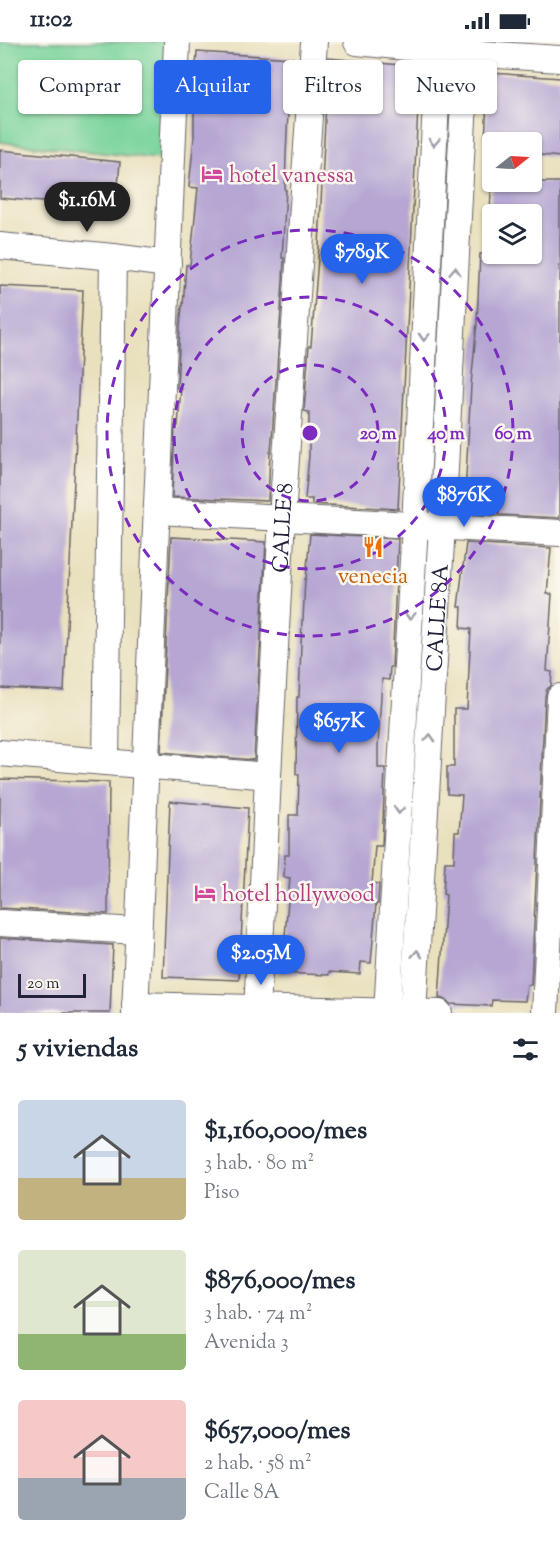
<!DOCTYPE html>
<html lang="es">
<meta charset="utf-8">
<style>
body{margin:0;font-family:"Sorts Mill Goudy",serif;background:#f2f2f3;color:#1f2937;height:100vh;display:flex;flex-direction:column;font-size:22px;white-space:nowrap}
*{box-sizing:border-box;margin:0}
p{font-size:20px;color:#747a83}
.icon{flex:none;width:33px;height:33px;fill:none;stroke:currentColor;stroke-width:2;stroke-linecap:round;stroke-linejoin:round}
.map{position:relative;height:971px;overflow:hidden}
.side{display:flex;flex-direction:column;background:#fff;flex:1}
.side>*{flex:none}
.guide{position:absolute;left:18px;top:18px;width:525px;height:54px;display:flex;gap:12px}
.needle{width:39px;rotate:72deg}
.buttons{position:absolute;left:482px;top:90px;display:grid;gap:12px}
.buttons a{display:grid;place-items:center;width:60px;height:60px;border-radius:6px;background:#fff;box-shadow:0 2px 4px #0004;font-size:30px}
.scale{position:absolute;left:18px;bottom:15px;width:68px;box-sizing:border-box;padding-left:6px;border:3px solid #22223b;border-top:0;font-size:16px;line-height:21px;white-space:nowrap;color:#22223b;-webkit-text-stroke:4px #fbf7ec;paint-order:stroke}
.price{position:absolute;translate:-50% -51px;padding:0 14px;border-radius:21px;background:#2563eb;color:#fff;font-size:20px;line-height:39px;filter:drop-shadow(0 2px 3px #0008)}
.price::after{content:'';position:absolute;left:50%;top:36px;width:18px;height:14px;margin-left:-9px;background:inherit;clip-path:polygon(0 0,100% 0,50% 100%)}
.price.active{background:#222;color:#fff}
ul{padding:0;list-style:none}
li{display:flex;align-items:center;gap:18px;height:150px;padding:0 18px}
li span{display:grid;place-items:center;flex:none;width:168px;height:120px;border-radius:6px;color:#555}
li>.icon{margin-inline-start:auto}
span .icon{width:72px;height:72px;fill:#fffc;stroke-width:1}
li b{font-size:26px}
h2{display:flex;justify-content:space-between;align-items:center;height:72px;padding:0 18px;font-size:26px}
.chip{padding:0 21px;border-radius:6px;background:#fff;box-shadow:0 2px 4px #0004;font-size:21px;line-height:54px}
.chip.active{background:#2563eb;color:#fff}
.status{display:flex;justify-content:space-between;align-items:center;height:42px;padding:0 30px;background:#fff;direction:ltr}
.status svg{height:16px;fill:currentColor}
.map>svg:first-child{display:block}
</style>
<div class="status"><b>11:02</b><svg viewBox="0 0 49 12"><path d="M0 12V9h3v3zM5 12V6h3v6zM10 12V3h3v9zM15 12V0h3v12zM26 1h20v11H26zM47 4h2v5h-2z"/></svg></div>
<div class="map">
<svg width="560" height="971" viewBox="0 0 560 971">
<rect width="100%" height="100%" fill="#fbf7ec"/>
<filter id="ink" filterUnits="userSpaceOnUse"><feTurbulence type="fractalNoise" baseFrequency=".0167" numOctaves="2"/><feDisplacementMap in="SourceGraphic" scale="12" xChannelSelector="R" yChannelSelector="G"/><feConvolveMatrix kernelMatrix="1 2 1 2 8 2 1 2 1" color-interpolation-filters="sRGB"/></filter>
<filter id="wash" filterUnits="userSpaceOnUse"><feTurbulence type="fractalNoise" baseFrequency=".008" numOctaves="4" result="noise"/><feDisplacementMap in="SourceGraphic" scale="24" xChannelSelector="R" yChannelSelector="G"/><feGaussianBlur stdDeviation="1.35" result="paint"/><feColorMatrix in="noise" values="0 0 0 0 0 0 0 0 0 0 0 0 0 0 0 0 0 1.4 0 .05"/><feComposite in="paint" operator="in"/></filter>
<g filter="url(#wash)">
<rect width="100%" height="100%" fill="#e9e0bd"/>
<path fill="#7ad49b" stroke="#4e7b6b" stroke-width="1.5" d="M0,0h175l-8,118 -167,-18z"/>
<g id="blocks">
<path fill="#b5a6d3" d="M197,10l96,6 -2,54h-3l-2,43 -1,35h1l-4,68h2l-1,23 -12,171h-1l-2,49 -96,-4 3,-71h3l3,-38h-4l3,-61 2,-21h1l3,-41h4l8,-77 -9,-1 5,-49v-43z
M328,16l92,9 -22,442 -86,-5v-5h-7l4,-43v-44l-5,-1 5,-65h2l8,-100z
M492,31l68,5v79l-29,-3v-12h-46l2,-42h4z
M0,108l120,12 -4,47 -116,-11z
M493,140h67v336l-96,-5 7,-128 6,-63 3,-68h51v-40h-41l1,-23h2z
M0,244l83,4 -19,401 -64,-3z
M310,492l88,5 -6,128h-2l-1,13 -7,-1 -4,67v22h7l-3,78h-7l-3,37 7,1 -1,20h-2l-5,59 -10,-1 -1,12 -31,-2v3l-50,-2v-26h5l6,-69 -6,-1 1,-22h4v-40h9l1,-41h-3l1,-77h2l3,-77h1l2,-41h1z
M171,495l95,5 -12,218 -93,-8z
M466,501l85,5 -4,46h5l-5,77 5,1 -1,14 -4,3 -2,7 -14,289h-4l-2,16 -33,-1 -1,6 -41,-2 -4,-4 -7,-2 7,-103 -3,-1 2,-32h9l1,-30h4l3,-37 -15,-1v-27h7v-58h13l4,-80 -10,-1 1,-21h-4z
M0,737l109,3 -1,132 -108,-6z
M170,759l78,7 -9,172 -76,-3z
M0,896l113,7 -3,68h-110z"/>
</g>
</g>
<g filter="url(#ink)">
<use href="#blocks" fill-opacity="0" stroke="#686468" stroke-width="1.5"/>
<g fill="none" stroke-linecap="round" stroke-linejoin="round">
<defs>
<g id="street">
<path d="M357,0l109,11 94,6"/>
<path d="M0,204l113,11 55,7"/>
<path d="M157,469l403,22"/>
<path d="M0,711l268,23"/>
<path d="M106,720l7,-505"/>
<path d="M0,881l138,8"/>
<path d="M135,963l304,8"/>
<path d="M135,971l42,-971"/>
<path id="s1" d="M257,971l11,-237 14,-258 32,-476"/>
<path d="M387,971l28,-488 24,-483"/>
<path id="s2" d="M413,971l29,-487 25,-484"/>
<path d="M545,971l15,-316"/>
</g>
</defs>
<use href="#street" stroke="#686468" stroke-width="28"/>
<use href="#street" stroke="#fff" stroke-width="26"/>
</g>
<defs><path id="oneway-chevron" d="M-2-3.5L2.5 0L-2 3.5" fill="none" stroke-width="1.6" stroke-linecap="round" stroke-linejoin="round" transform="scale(1.5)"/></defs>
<g stroke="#9c9ca7">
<use href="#oneway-chevron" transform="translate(434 100) rotate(93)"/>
<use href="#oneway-chevron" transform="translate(455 229) rotate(-87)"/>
<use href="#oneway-chevron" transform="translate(424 295) rotate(93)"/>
<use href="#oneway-chevron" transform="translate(410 574) rotate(93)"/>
<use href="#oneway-chevron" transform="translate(430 696) rotate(-87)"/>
<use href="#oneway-chevron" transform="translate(399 768) rotate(93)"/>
<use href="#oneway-chevron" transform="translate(417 912) rotate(-87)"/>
</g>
</g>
<g fill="none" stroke="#7b2cbf" stroke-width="3" stroke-dasharray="10 8">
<circle cx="310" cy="391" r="68"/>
<circle cx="310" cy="391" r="136"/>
<circle cx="310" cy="391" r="203"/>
</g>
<defs>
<symbol id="hotel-bare" viewBox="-9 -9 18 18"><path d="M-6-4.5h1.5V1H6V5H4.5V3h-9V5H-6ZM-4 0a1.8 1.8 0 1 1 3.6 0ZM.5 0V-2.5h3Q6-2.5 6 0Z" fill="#d1479c" stroke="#fbf7ec" stroke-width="2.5" paint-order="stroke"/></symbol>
<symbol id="restaurant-bare" viewBox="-9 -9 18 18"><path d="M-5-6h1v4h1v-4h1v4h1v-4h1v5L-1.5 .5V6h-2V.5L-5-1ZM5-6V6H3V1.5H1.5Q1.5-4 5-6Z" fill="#e8710a" stroke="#fbf7ec" stroke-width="2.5" paint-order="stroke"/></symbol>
</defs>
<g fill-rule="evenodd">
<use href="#hotel-bare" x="197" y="117" width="30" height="30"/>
<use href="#restaurant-bare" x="358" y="490" width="30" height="30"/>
<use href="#hotel-bare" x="190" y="836" width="30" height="30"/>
</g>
<g text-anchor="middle" stroke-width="5" stroke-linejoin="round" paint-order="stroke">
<g font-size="22" fill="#b23c85" stroke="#fbf7ec" text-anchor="start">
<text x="229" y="140">hotel vanessa</text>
<text x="222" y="859">hotel hollywood</text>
</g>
<g font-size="22" fill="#22223b" stroke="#fbf7ec">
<text dy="8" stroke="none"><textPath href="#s1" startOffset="486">CALLE 8</textPath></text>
<text dy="8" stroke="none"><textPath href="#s2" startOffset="396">CALLE 8A</textPath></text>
</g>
<g font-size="22" fill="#c56008" stroke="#fbf7ec">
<text x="373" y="541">venecia</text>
</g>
</g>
<circle cx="310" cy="391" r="9" fill="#7b2cbf" stroke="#fbf7ec" stroke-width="3"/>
<g font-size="18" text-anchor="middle" font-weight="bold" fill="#7b2cbf" stroke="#fbf7ec" stroke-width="5" stroke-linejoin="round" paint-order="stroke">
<text x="378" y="397">20 m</text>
<text x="446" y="397">40 m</text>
<text x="513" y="397">60 m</text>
</g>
</svg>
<div class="buttons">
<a><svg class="needle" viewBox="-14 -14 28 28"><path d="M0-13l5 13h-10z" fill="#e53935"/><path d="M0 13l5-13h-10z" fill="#747a83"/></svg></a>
<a><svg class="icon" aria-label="layers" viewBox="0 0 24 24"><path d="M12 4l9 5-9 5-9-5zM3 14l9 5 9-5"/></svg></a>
</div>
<div class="scale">20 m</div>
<b class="price active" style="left:87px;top:191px">$1.16M</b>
<b class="price" style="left:362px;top:243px">$789K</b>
<b class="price" style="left:464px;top:486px">$876K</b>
<b class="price" style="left:339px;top:712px">$657K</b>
<b class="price" style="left:261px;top:944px">$2.05M</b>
<div class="guide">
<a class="chip">Comprar</a>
<a class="chip active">Alquilar</a>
<a class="chip">Filtros</a>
<a class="chip">Nuevo</a>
</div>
</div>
<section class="side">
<h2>5 viviendas<svg class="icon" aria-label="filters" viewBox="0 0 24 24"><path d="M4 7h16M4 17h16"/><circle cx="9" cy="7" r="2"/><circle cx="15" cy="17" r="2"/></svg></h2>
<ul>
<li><span style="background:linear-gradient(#c9d6e8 65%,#c2b280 0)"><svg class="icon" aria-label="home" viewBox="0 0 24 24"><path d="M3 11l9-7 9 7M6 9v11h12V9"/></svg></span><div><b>$1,160,000/mes</b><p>3 hab. · 80 m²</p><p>Piso</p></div></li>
<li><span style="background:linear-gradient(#dfe7d0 70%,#8fb573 0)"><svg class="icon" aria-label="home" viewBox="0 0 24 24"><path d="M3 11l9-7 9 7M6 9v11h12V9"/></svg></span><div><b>$876,000/mes</b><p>3 hab. · 74 m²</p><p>Avenida 3</p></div></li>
<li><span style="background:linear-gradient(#f6c9c9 65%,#9aa5b1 0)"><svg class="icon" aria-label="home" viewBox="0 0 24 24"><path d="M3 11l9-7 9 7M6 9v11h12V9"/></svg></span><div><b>$657,000/mes</b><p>2 hab. · 58 m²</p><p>Calle 8A</p></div></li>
</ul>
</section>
